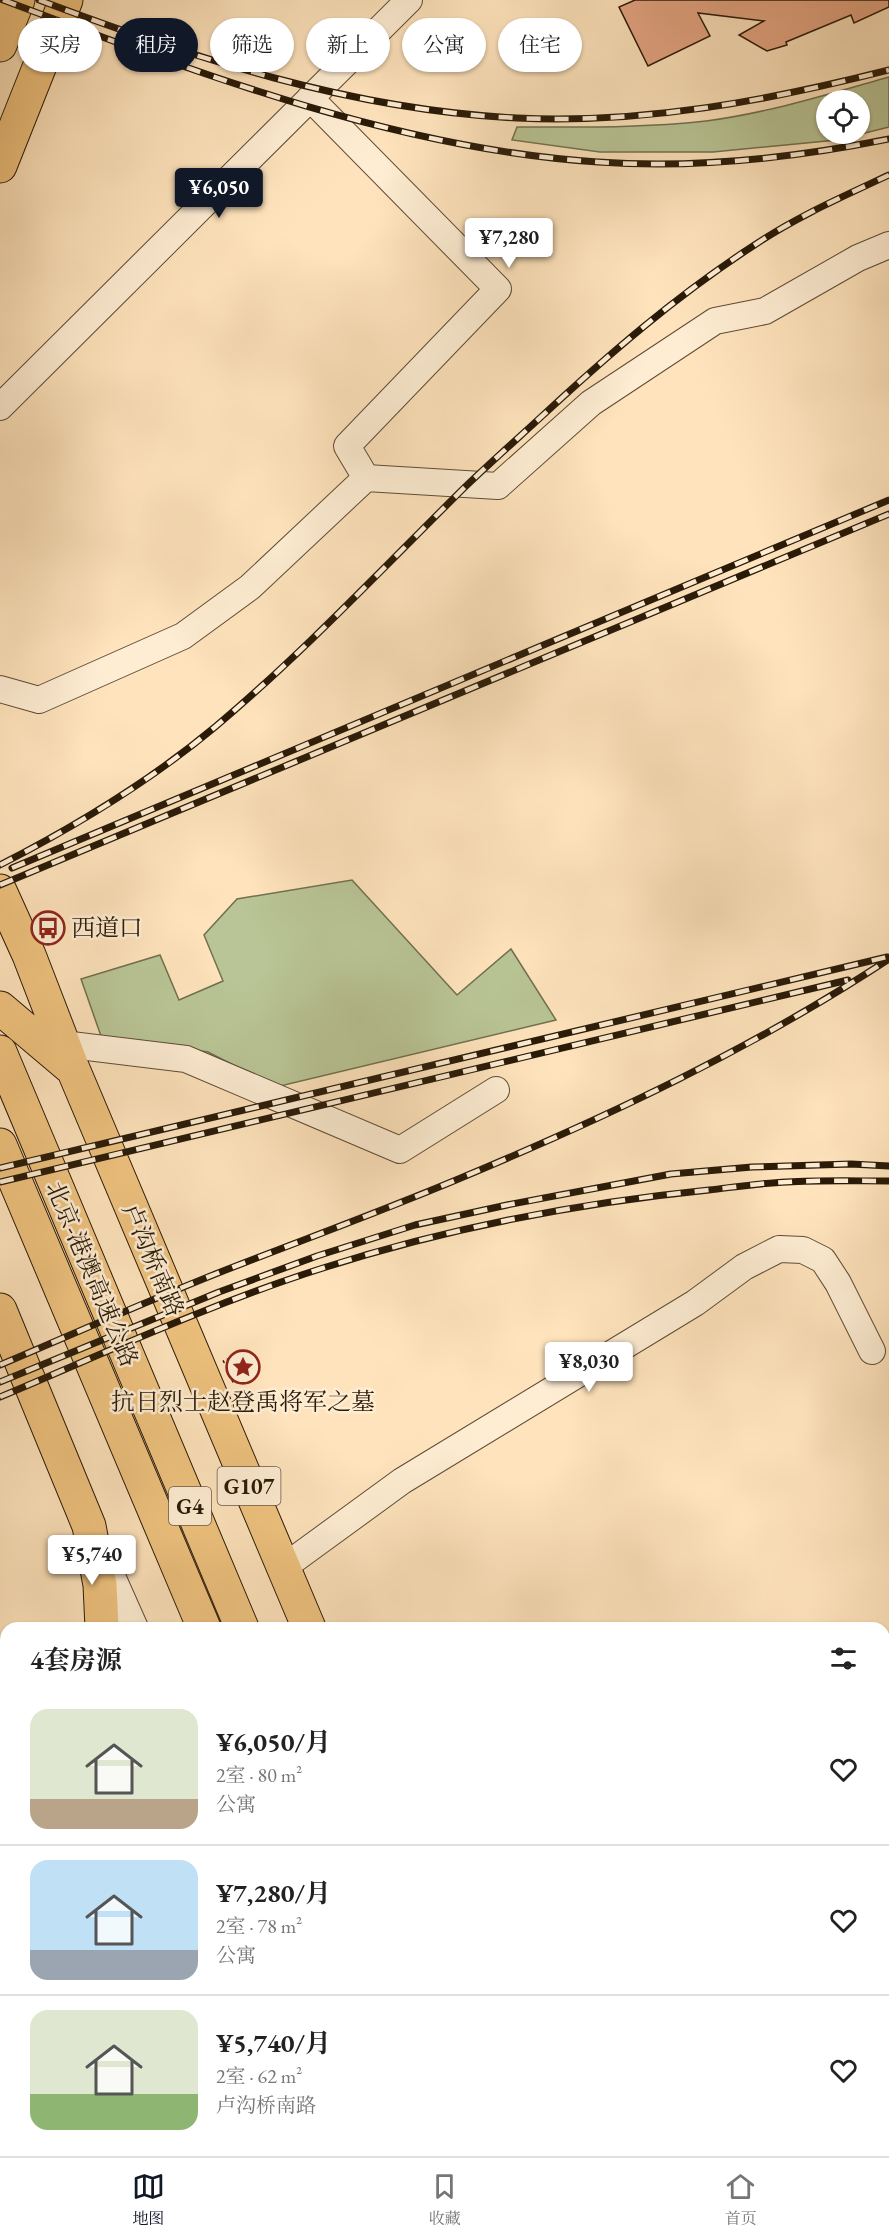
<!DOCTYPE html>
<html lang="zh">
<meta charset="utf-8">
<style>
body{margin:0;font-family:"EB Garamond","Noto Serif SC",serif;background:#f6f6f6;color:#222;height:100vh;display:flex;flex-direction:column;font-size:22px;white-space:nowrap}
*{box-sizing:border-box;margin:0}
p{font-size:20px;color:#767676}
.icon{flex:none;width:33px;height:33px;fill:none;stroke:currentColor;stroke-width:2;stroke-linecap:round;stroke-linejoin:round}
.map{position:relative;flex:1;overflow:hidden}
.sheet{position:absolute;left:0px;top:1622px;width:890px;height:536px;display:flex;flex-direction:column;background:#fff;border-radius:18px 18px 0 0;box-shadow:0 2px 4px #0004}
.sheet>*{flex:none}
.hud{position:absolute;left:18px;top:18px;width:854px;height:54px;display:flex;gap:12px}
.buttons{position:absolute;left:816px;top:90px;display:grid;gap:12px}
.buttons a{display:grid;place-items:center;width:54px;height:54px;border-radius:50%;background:#fff;box-shadow:0 2px 4px #0004;font-size:30px}
.price{position:absolute;translate:-50% -51px;padding:0 14px;border-radius:6px;background:#fff;color:#222;font-size:20px;line-height:39px;filter:drop-shadow(0 2px 3px #0008)}
.price::after{content:'';position:absolute;left:50%;top:36px;width:18px;height:14px;margin-left:-9px;background:inherit;clip-path:polygon(0 0,100% 0,50% 100%)}
.price.current{background:#111827;color:#fff}
ul{padding:0;list-style:none}
li{display:flex;align-items:center;gap:18px;height:150px;padding:0 30px}
li+li{border-top:2px solid #e0e0e0}
li span{display:grid;place-items:center;flex:none;width:168px;height:120px;border-radius:18px;color:#555}
li>.icon{margin-inline-start:auto}
span .icon{width:72px;height:72px;fill:#fffc;stroke-width:1}
li b{font-size:26px}
h2{display:flex;justify-content:space-between;align-items:center;height:72px;padding:0 30px;font-size:26px}
.pill{padding:0 21px;border-radius:27px;background:#fff;box-shadow:0 2px 4px #0004;font-size:21px;line-height:54px}
.pill.current{background:#111827;color:#fff}
.tab-bar{display:flex;justify-content:space-around;align-items:center;height:84px;border-top:2px solid #e0e0e0;background:#fff;font-size:16px;color:#767676}
.tab-bar a{display:grid;justify-items:center;gap:3px}
.tab-bar .current{color:#111827}
.map>svg:first-child{display:block}
</style>
<div class="map">
<svg width="889" height="2156" viewBox="0 0 889 2156">
<rect width="100%" height="100%" fill="#fee3bc"/>
<filter id="stains"><feTurbulence type="fractalNoise" baseFrequency=".00333" numOctaves="4"/><feColorMatrix values="0 0 0 0 .2 0 0 0 0 .09 0 0 0 0 .02 0 0 0 .5 -.17"/></filter>
<radialGradient id="worn" r=".72"><stop offset=".6" stop-color="#630" stop-opacity="0"/><stop offset="1" stop-color="#630" stop-opacity=".3"/></radialGradient>
<path fill="#b9c596" stroke="#71704f" stroke-width="1.5" fill-rule="evenodd" d="M889,77v50l-52,13 -124,12h-113l-88,-12 5,-13c63,0 126,1 189,-6 62,-8 123,-27 183,-44zM826,100h34v34h-34z
M352,880l105,115 54,-46 45,71 -280,67 -68,-35 -107,-16 -20,-57 79,-24 19,45 44,-19 -19,-46 33,-36z
M0,2014h6v137h280v5h-286z"/>
<path fill="#e4a583" stroke="#291a08" stroke-width="1.5" d="M635,0h254v7l-35,16 -3,-8 -65,27 1,3 -20,6 -28,-16 25,-14 -66,-8 12,23 -62,30 -29,-59z"/>
<g fill="none" stroke-linecap="round" stroke-linejoin="round">
<defs>
<path id="minor" d="M310,98l188,191 -151,157 19,32
M0,407l409,-407
M0,689l39,11 144,-64 67,-49 116,-109 132,8 93,-83 124,-82 50,-10 93,-53 31,-13
M63,1044l123,15 214,91 96,-60
M103,1556l32,72
M284,1567l118,-86 293,-178 49,-36 35,-18 24,1 20,10 15,23 34,68
M884,2071l5,-5
M280,2156v-5
M680,2156l7,-5
M888,2156l1,-1"/>
<path id="major" d="M0,1739l6,4
M6,1919l-3,16 3,10"/>
<path id="highway" d="M0,45l18,-45
M0,166l66,-166
M0,891l29,64 44,114 236,559
M0,1008l69,58
M0,1052l242,576
M0,1145l204,483
M0,1310l89,216 11,59 2,43
M0,1859l6,-6
M0,1989h6
M383,2151l1,5
M474,2151l3,5
M533,2151l3,5
M312,2156v-5
M346,2156v-5"/>
</defs>
<use href="#minor" stroke="#5e4c35" stroke-width="28"/>
<use href="#major" stroke="#291a08" stroke-width="34"/>
<use href="#highway" stroke="#291a08" stroke-width="35"/>
<path stroke="#291a08" stroke-width="3" stroke-dasharray="1.5 3" stroke-linecap="butt" d="M223,1362l16,-7 8,20 -17,7"/>
<use href="#minor" stroke="#feedd3" stroke-width="26"/>
<use href="#major" stroke="#efc27e" stroke-width="32"/>
<use href="#highway" stroke="#efc27e" stroke-width="33"/>
<defs>
<path id="rail" d="M3,0c189,71 392,149 595,162 96,7 196,-4 291,-23
M39,0c154,58 312,110 478,118 126,6 250,-17 372,-48
M0,865c76,-39 149,-83 215,-138 88,-74 168,-159 250,-240 25,-24 51,-47 76,-70 67,-62 135,-121 212,-171 43,-29 89,-49 136,-71
M12,868l877,-368
M0,885l889,-371
M0,1168l887,-211
M0,1182l848,-202
M0,1365c73,-31 145,-63 218,-92 79,-31 159,-60 238,-93 149,-62 298,-132 433,-221
M0,1382l219,-90 98,-36 98,-31 92,-20 164,-31 81,-7 99,-3 38,2
M0,1397c107,-45 213,-94 323,-129 125,-40 255,-65 386,-78 26,-3 52,-7 78,-8 34,-2 68,-1 102,-1"/>
</defs>
<use href="#rail" stroke="#291a08" stroke-width="7"/>
<use href="#rail" stroke="#feedd3" stroke-width="4.5" stroke-dasharray="14" stroke-linecap="butt"/>
</g>
<defs>
<symbol id="bus-ring" viewBox="-11 -11 22 22"><circle r="9.5" fill="#feedd3" stroke="#8f2418" stroke-width="1.5"/><path d="M-5-6H5V4H4V6H2V4H-2V6H-4V4H-5ZM-3.5-4V0h7V-4ZM-3.5 1.2v1.5H-2V1.2ZM2 1.2v1.5H3.5V1.2Z" fill="#8f2418"/></symbol>
<symbol id="sight-ring" viewBox="-11 -11 22 22"><circle r="9.5" fill="#feedd3" stroke="#8f2418" stroke-width="1.5"/><path d="M0-6L1.8-2.2L6-1.7L2.9 1.2L3.7 5.4L0 3.3L-3.7 5.4L-2.9 1.2L-6-1.7L-1.8-2.2Z" fill="#8f2418"/></symbol>
</defs>
<g fill-rule="evenodd">
<use href="#bus-ring" x="29" y="909" width="38" height="38"/>
<use href="#sight-ring" x="224" y="1348" width="38" height="38"/>
</g>
<g text-anchor="middle" stroke-width="5" stroke-linejoin="round" paint-order="stroke">
<g fill="#feedd3" stroke="#695945" stroke-width="1.5">
<rect x="217.5" y="1467" width="63" height="38" rx="4.5"/>
<rect x="169" y="1487" width="42" height="38" rx="4.5"/>
</g>
<g font-size="22" font-weight="bold" fill="#291a08">
<text x="249" y="1494">G107</text>
<text x="190" y="1514">G4</text>
</g>
<g font-size="24" fill="#291a08" stroke="#feedd3" text-anchor="start">
<text x="71" y="936">西道口</text>
<text x="243" y="1410" text-anchor="middle">抗日烈士赵登禹将军之墓</text>
</g>
<g font-size="24" fill="#291a08" stroke="#feedd3">
<text transform="translate(153 1260) rotate(67)" y="8">卢沟桥南路</text>
<text transform="translate(92 1274) rotate(67)" y="8">北京-港澳高速公路</text>
</g>
</g>
<rect width="100%" height="100%" filter="url(#stains)"/>
<rect width="100%" height="100%" fill="url(#worn)"/>
</svg>
<div class="buttons">
<a><svg class="icon" aria-label="locate" viewBox="0 0 24 24"><circle cx="12" cy="12" r="6"/><path d="M12 2v4M12 18v4M2 12h4M18 12h4"/></svg></a>
</div>
<b class="price current" style="left:219px;top:219px">¥6,050</b>
<b class="price" style="left:509px;top:269px">¥7,280</b>
<b class="price" style="left:589px;top:1393px">¥8,030</b>
<b class="price" style="left:92px;top:1586px">¥5,740</b>
<div class="hud">
<a class="pill">买房</a>
<a class="pill current">租房</a>
<a class="pill">筛选</a>
<a class="pill">新上</a>
<a class="pill">公寓</a>
<a class="pill">住宅</a>
</div>
<section class="sheet">
<h2>4套房源<svg class="icon" aria-label="filters" viewBox="0 0 24 24"><path d="M4 7h16M4 17h16"/><circle cx="9" cy="7" r="2"/><circle cx="15" cy="17" r="2"/></svg></h2>
<ul>
<li><span style="background:linear-gradient(#dfe7d0 75%,#b9a48a 0)"><svg class="icon" aria-label="home" viewBox="0 0 24 24"><path d="M3 11l9-7 9 7M6 9v11h12V9"/></svg></span><div><b>¥6,050/月</b><p>2室 · 80 m²</p><p>公寓</p></div><svg class="icon" aria-label="heart" viewBox="0 0 24 24"><path d="M12 20l-8-8c-3-5 5-10 8-4 3-6 11-1 8 4z"/></svg></li>
<li><span style="background:linear-gradient(#bfe0f5 75%,#9aa5b1 0)"><svg class="icon" aria-label="home" viewBox="0 0 24 24"><path d="M3 11l9-7 9 7M6 9v11h12V9"/></svg></span><div><b>¥7,280/月</b><p>2室 · 78 m²</p><p>公寓</p></div><svg class="icon" aria-label="heart" viewBox="0 0 24 24"><path d="M12 20l-8-8c-3-5 5-10 8-4 3-6 11-1 8 4z"/></svg></li>
<li><span style="background:linear-gradient(#dfe7d0 70%,#8fb573 0)"><svg class="icon" aria-label="home" viewBox="0 0 24 24"><path d="M3 11l9-7 9 7M6 9v11h12V9"/></svg></span><div><b>¥5,740/月</b><p>2室 · 62 m²</p><p>卢沟桥南路</p></div><svg class="icon" aria-label="heart" viewBox="0 0 24 24"><path d="M12 20l-8-8c-3-5 5-10 8-4 3-6 11-1 8 4z"/></svg></li>
</ul>
</section>
</div>
<nav class="tab-bar">
<a class="current"><svg class="icon" aria-label="map" viewBox="0 0 24 24"><path d="M3 6l6-2 6 2 6-2v14l-6 2-6-2-6 2zM9 4v14M15 6v14"/></svg>地图</a>
<a><svg class="icon" aria-label="saved" viewBox="0 0 24 24"><path d="M7 4h10v16l-5-4-5 4z"/></svg>收藏</a>
<a><svg class="icon" aria-label="home" viewBox="0 0 24 24"><path d="M3 11l9-7 9 7M6 9v11h12V9"/></svg>首页</a>
</nav>
